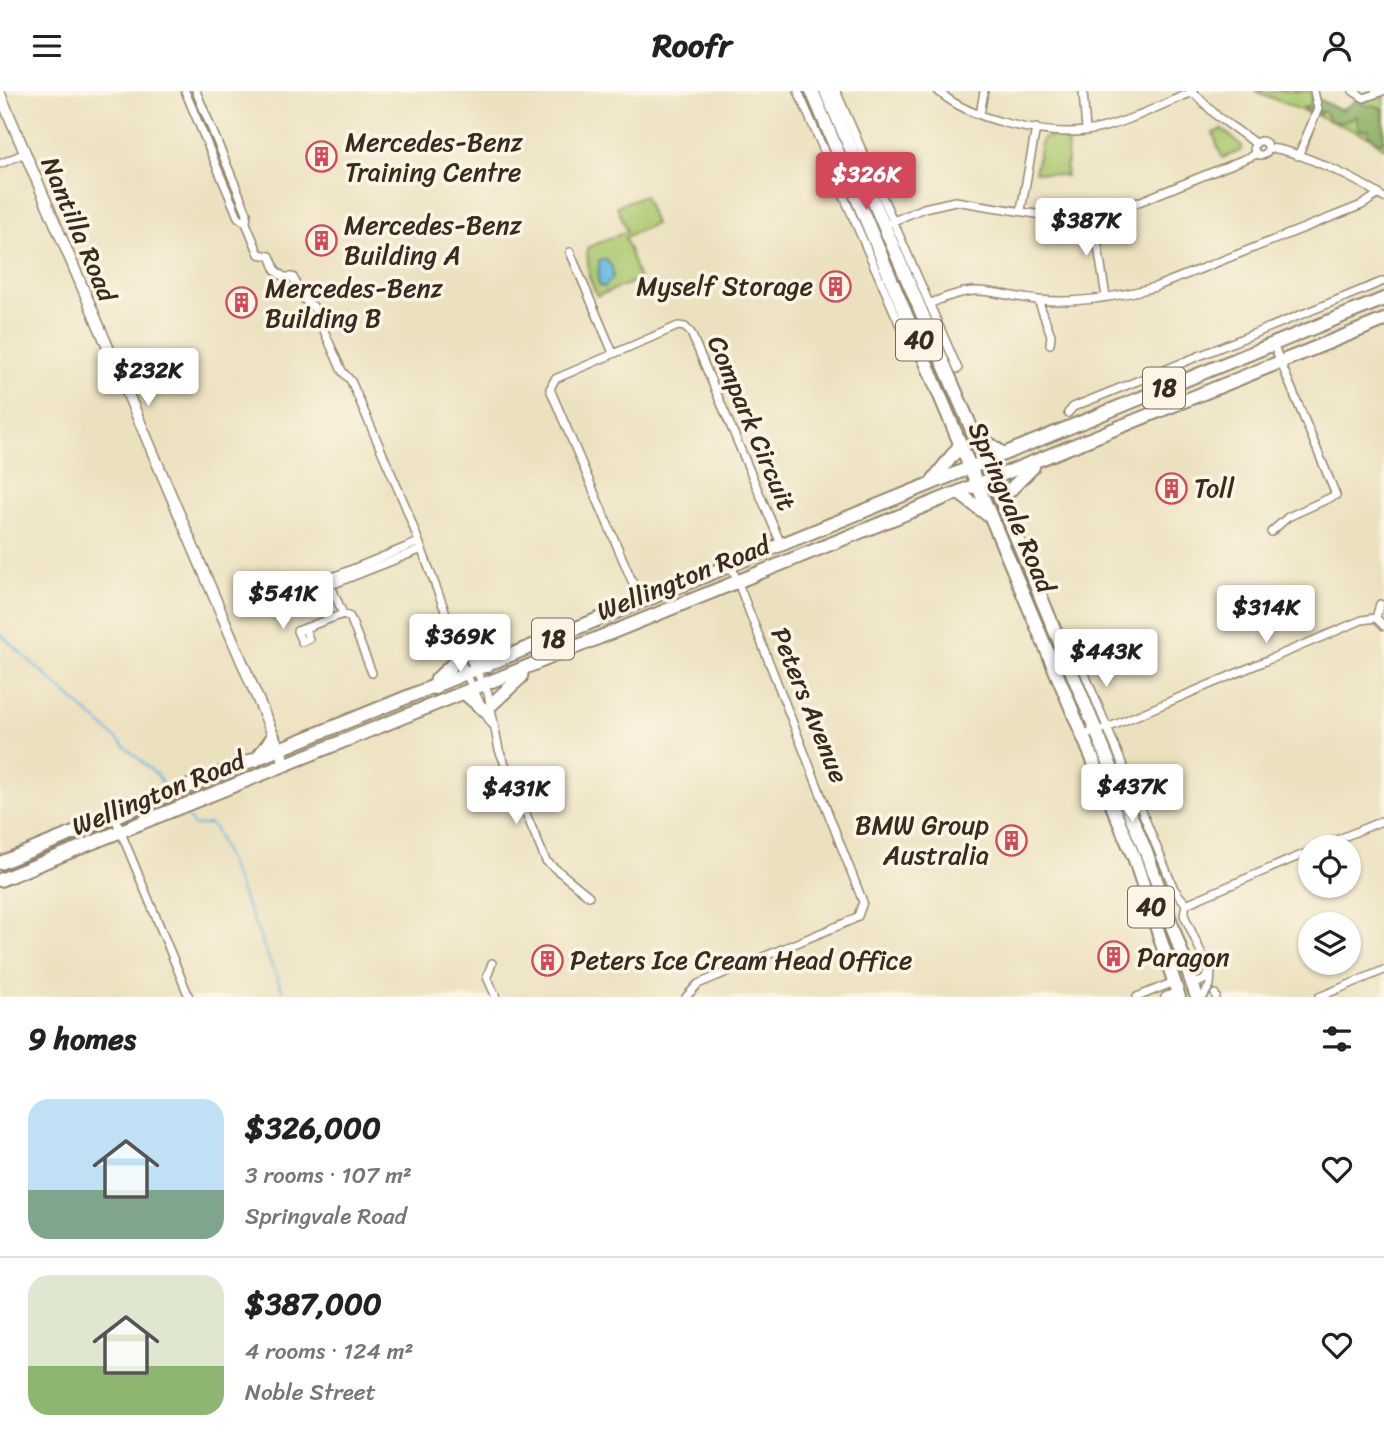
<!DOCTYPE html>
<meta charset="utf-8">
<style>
body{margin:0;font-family:Sriracha,sans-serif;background:#f2f2f2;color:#222;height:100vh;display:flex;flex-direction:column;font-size:26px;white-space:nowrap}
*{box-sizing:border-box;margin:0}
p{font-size:23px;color:#767676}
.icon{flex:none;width:38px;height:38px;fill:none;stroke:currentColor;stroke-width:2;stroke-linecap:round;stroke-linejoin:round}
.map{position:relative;height:906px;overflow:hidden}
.drawer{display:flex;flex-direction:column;background:#fff;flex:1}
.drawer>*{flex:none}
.controls{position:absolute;left:1298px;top:744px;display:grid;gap:14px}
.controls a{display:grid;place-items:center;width:63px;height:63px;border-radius:50%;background:#fff;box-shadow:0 2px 5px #0004;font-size:35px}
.price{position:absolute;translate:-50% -60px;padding:0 16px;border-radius:7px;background:#fff;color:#222;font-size:23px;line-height:46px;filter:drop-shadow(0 2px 4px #0008)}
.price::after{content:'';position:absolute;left:50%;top:42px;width:21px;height:16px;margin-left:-10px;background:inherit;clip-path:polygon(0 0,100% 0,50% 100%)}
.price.active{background:#d1495b;color:#fff}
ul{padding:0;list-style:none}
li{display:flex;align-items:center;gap:21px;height:175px;padding:0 28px}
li+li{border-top:2px solid #e0e0e0}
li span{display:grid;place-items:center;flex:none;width:196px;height:140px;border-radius:21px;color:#555}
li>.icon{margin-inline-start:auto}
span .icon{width:84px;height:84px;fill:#fffc;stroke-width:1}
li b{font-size:30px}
h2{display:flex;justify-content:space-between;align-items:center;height:84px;padding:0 28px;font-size:30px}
header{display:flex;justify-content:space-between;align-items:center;height:91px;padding:0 28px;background:#fff;font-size:32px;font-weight:700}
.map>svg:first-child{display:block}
</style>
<header><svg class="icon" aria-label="menu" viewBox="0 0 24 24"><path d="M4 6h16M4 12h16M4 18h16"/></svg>Roofr<svg class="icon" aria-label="person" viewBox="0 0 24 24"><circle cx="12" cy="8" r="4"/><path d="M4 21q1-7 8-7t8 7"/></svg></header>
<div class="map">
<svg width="1384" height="906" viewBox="0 0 1384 906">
<rect width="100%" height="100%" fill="#fcf5e5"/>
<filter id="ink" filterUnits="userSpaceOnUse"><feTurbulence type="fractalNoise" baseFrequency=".0143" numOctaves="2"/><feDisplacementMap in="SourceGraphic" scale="14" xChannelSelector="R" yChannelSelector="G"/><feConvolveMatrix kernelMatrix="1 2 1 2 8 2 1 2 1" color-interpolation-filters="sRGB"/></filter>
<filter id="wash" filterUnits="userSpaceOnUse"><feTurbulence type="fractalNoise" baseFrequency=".00686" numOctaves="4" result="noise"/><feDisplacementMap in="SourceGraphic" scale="28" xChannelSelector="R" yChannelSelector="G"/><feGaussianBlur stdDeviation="1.57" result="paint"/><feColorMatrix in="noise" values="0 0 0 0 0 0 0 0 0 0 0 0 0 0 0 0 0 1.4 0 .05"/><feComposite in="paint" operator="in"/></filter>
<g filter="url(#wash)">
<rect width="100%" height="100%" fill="#ece1bf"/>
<path fill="#abc970" stroke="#737a47" stroke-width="2" d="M1255,0h55l5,15 -5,8z
M1384,4v53l-14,-11 -50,-20 3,-9 18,1z
M1222,38l20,17 -2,5 -18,7 -9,-25z
M1048,45l20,3 -2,37 -31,-4 7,-33z
M644,104l11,29 -30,13 14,43 -42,16 -8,-19 -2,-29 40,-17 -10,-25z"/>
<path fill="#88ad62" stroke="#626c40" stroke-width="2" d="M1312,5l30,15 14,-11 8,6 10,-1 9,4 1,29 -5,5 -11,-9 1,-5 -11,1 -1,-14 -18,7 -10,-3 -4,-8 -5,-1 -2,5 -15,-8 6,-2z"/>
<path fill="#68bae3" stroke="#527280" stroke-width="2" d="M605,168l7,8 1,10 -8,10 -5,-1c-4,-6 0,-18 -1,-25z"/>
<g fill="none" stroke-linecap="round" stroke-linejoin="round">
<path stroke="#68bae3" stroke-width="2" d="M0,543l159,143 6,12
M187,726l7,9 15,-2 5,3 71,170"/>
</g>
</g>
<g filter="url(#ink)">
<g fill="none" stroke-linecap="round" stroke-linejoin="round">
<defs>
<path id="street" d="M185,0l53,126 8,6
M196,0l51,122 -1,10 13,31 11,2 6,15 8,6h9l10,22 10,7 29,65 9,10 54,124 51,135 -2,6c4,11 33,74 38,78
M798,0l108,248 9,9 19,-5
M836,0l122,278
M938,0c32,29 106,45 148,40 36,-5 73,-26 107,-39
M1083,0l3,40
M1192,0l25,25 38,27
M1353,0l11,7 19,-7
M980,24l4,-24
M1254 57a7 7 0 1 1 14 0a7 7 0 1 1-14 0Z
M1268,57c28,1 93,33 116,50
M1298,65l20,-47 -4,-18
M0,73l25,-11
M1021,119l15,-82
M1093,124l13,82
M882,135l42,-18 31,-7 87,14h51l26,-5 138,-56
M570,161l43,101
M1038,209l13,35 -1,9
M929,213c54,-23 57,-10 109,-4 40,4 79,-3 117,-13l207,-82 17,-11
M1068,322l5,-6 311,-126
M1271,441l17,-15 48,-22 -63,-151
M331,494l91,-36
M641,511l-91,-213 5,-10 123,-53 7,1 6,6 90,211
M1376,527l4,-14
M305,538l4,10 -7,3 -5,-11 46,-17
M1084,558l-4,13 94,227 12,15
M465,559l23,43 11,57 47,111 43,35
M372,582l-22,-56 -7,-3 -15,-35 91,-37
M1083,644l29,-9 250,-106 14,-2 8,8
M115,727l74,179
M1320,756l64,-27
M1186,813l125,-53
M1186,813l-2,11 26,57 -6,8 -11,5
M492,872l-5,14 9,20
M1190,884l11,-5 3,-11
M1215,903l1,3
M686,906l12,-13 154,-64 6,-4 5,-14 -132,-337
M1137,906l37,-15
M1165,906l12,-5
M1203,906l7,-12 1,-13
M1319,906l65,-27"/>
<path id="secondary" d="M0,3l286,671"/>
<path id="highway" d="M812,0l323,769 44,137
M826,0l147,341 175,425 49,140
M973,341l29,21
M934,388l27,-35
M960,403l29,22
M1001,408l32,-32
M464,556l23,19
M435,597l2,-9 21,-20
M464,602l19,16
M492,613l29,-27 1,-8
M256,669l17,-23
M0,772l1384,-564
M0,789l1384,-560"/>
</defs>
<use href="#street" stroke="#94866e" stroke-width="10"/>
<use href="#secondary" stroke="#94866e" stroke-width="13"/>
<use href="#highway" stroke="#94866e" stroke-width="16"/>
<use href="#street" stroke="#fff" stroke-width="7"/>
<use href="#secondary" stroke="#fff" stroke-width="10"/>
<use href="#highway" stroke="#fff" stroke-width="12"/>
</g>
</g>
<defs>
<symbol id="building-ring" viewBox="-11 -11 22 22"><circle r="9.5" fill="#fcf5e5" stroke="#d1495b" stroke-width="1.5"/><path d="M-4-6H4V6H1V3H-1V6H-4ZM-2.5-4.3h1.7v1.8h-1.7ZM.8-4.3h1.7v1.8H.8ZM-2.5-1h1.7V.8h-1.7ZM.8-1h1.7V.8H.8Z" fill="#d1495b"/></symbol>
</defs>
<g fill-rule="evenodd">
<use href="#building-ring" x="304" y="48" width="35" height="35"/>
<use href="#building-ring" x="304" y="132" width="35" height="35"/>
<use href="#building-ring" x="818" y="178" width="35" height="35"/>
<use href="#building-ring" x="224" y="194" width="35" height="35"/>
<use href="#building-ring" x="1154" y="380" width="35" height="35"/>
<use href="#building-ring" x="994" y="732" width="35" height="35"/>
<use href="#building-ring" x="1096" y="848" width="35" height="35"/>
<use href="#building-ring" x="530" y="852" width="35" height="35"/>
</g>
<g text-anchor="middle" stroke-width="7" stroke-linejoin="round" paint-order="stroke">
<g fill="#fcf5e5" stroke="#75675a" stroke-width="2">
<rect x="896" y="228.5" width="46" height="41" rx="5"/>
<rect x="1143" y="276.5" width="42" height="41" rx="5"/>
<rect x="532" y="527.5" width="42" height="41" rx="5"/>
<rect x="1128" y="795.5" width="46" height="41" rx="5"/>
</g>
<g font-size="24" font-weight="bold" fill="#3b2a1e">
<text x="919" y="257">40</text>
<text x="1164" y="305">18</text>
<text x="553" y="556">18</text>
<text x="1151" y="824">40</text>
</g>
<g font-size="26" fill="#3b2a1e" stroke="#fcf5e5" text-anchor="start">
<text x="345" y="60">Mercedes-Benz<tspan x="345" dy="30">Training Centre</tspan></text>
<text x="344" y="143">Mercedes-Benz<tspan x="344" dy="30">Building A</tspan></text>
<text x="813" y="204" text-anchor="end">Myself Storage</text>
<text x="265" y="206">Mercedes-Benz<tspan x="265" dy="30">Building B</tspan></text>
<text x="1194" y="406">Toll</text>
<text x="989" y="743" text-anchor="end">BMW Group<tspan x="989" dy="30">Australia</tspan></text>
<text x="1137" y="875">Paragon</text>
<text x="570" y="878">Peters Ice Cream Head Office</text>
</g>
<g font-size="26" fill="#3b2a1e" stroke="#fcf5e5">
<text transform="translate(79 138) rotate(67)" y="9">Nantilla Road</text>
<text transform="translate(752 332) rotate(67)" y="9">Compark Circuit</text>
<text transform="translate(1012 416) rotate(67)" y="9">Springvale Road</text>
<text transform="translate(683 487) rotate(-22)" y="9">Wellington Road</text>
<text transform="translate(810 614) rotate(68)" y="9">Peters Avenue</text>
<text transform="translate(158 702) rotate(-22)" y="9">Wellington Road</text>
</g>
</g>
</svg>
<div class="controls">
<a><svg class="icon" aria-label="locate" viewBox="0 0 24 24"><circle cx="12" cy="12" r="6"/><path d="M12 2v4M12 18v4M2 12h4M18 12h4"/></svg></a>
<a><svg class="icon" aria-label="layers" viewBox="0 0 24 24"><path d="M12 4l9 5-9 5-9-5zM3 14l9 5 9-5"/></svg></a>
</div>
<b class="price active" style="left:866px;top:121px">$326K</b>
<b class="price" style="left:1086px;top:167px">$387K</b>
<b class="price" style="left:148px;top:317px">$232K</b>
<b class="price" style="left:283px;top:540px">$541K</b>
<b class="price" style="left:1266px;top:554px">$314K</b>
<b class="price" style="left:460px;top:583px">$369K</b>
<b class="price" style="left:1106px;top:598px">$443K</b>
<b class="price" style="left:1132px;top:733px">$437K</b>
<b class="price" style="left:516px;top:735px">$431K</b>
</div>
<section class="drawer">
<h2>9 homes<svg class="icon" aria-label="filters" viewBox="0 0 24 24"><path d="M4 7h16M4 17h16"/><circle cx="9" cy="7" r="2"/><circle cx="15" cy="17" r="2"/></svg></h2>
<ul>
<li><span style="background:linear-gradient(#bfe0f5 65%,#7fa58c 0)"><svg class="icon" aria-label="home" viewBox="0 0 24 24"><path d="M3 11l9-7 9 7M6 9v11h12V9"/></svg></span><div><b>$326,000</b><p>3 rooms · 107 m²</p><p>Springvale Road</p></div><svg class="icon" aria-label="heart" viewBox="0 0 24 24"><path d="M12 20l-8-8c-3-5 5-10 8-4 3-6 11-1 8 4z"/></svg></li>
<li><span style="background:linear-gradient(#dfe7d0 65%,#8fb573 0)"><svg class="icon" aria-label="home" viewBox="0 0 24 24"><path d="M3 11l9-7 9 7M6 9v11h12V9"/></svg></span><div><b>$387,000</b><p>4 rooms · 124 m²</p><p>Noble Street</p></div><svg class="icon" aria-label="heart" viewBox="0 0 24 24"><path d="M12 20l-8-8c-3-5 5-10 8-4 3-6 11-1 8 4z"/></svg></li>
</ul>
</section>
